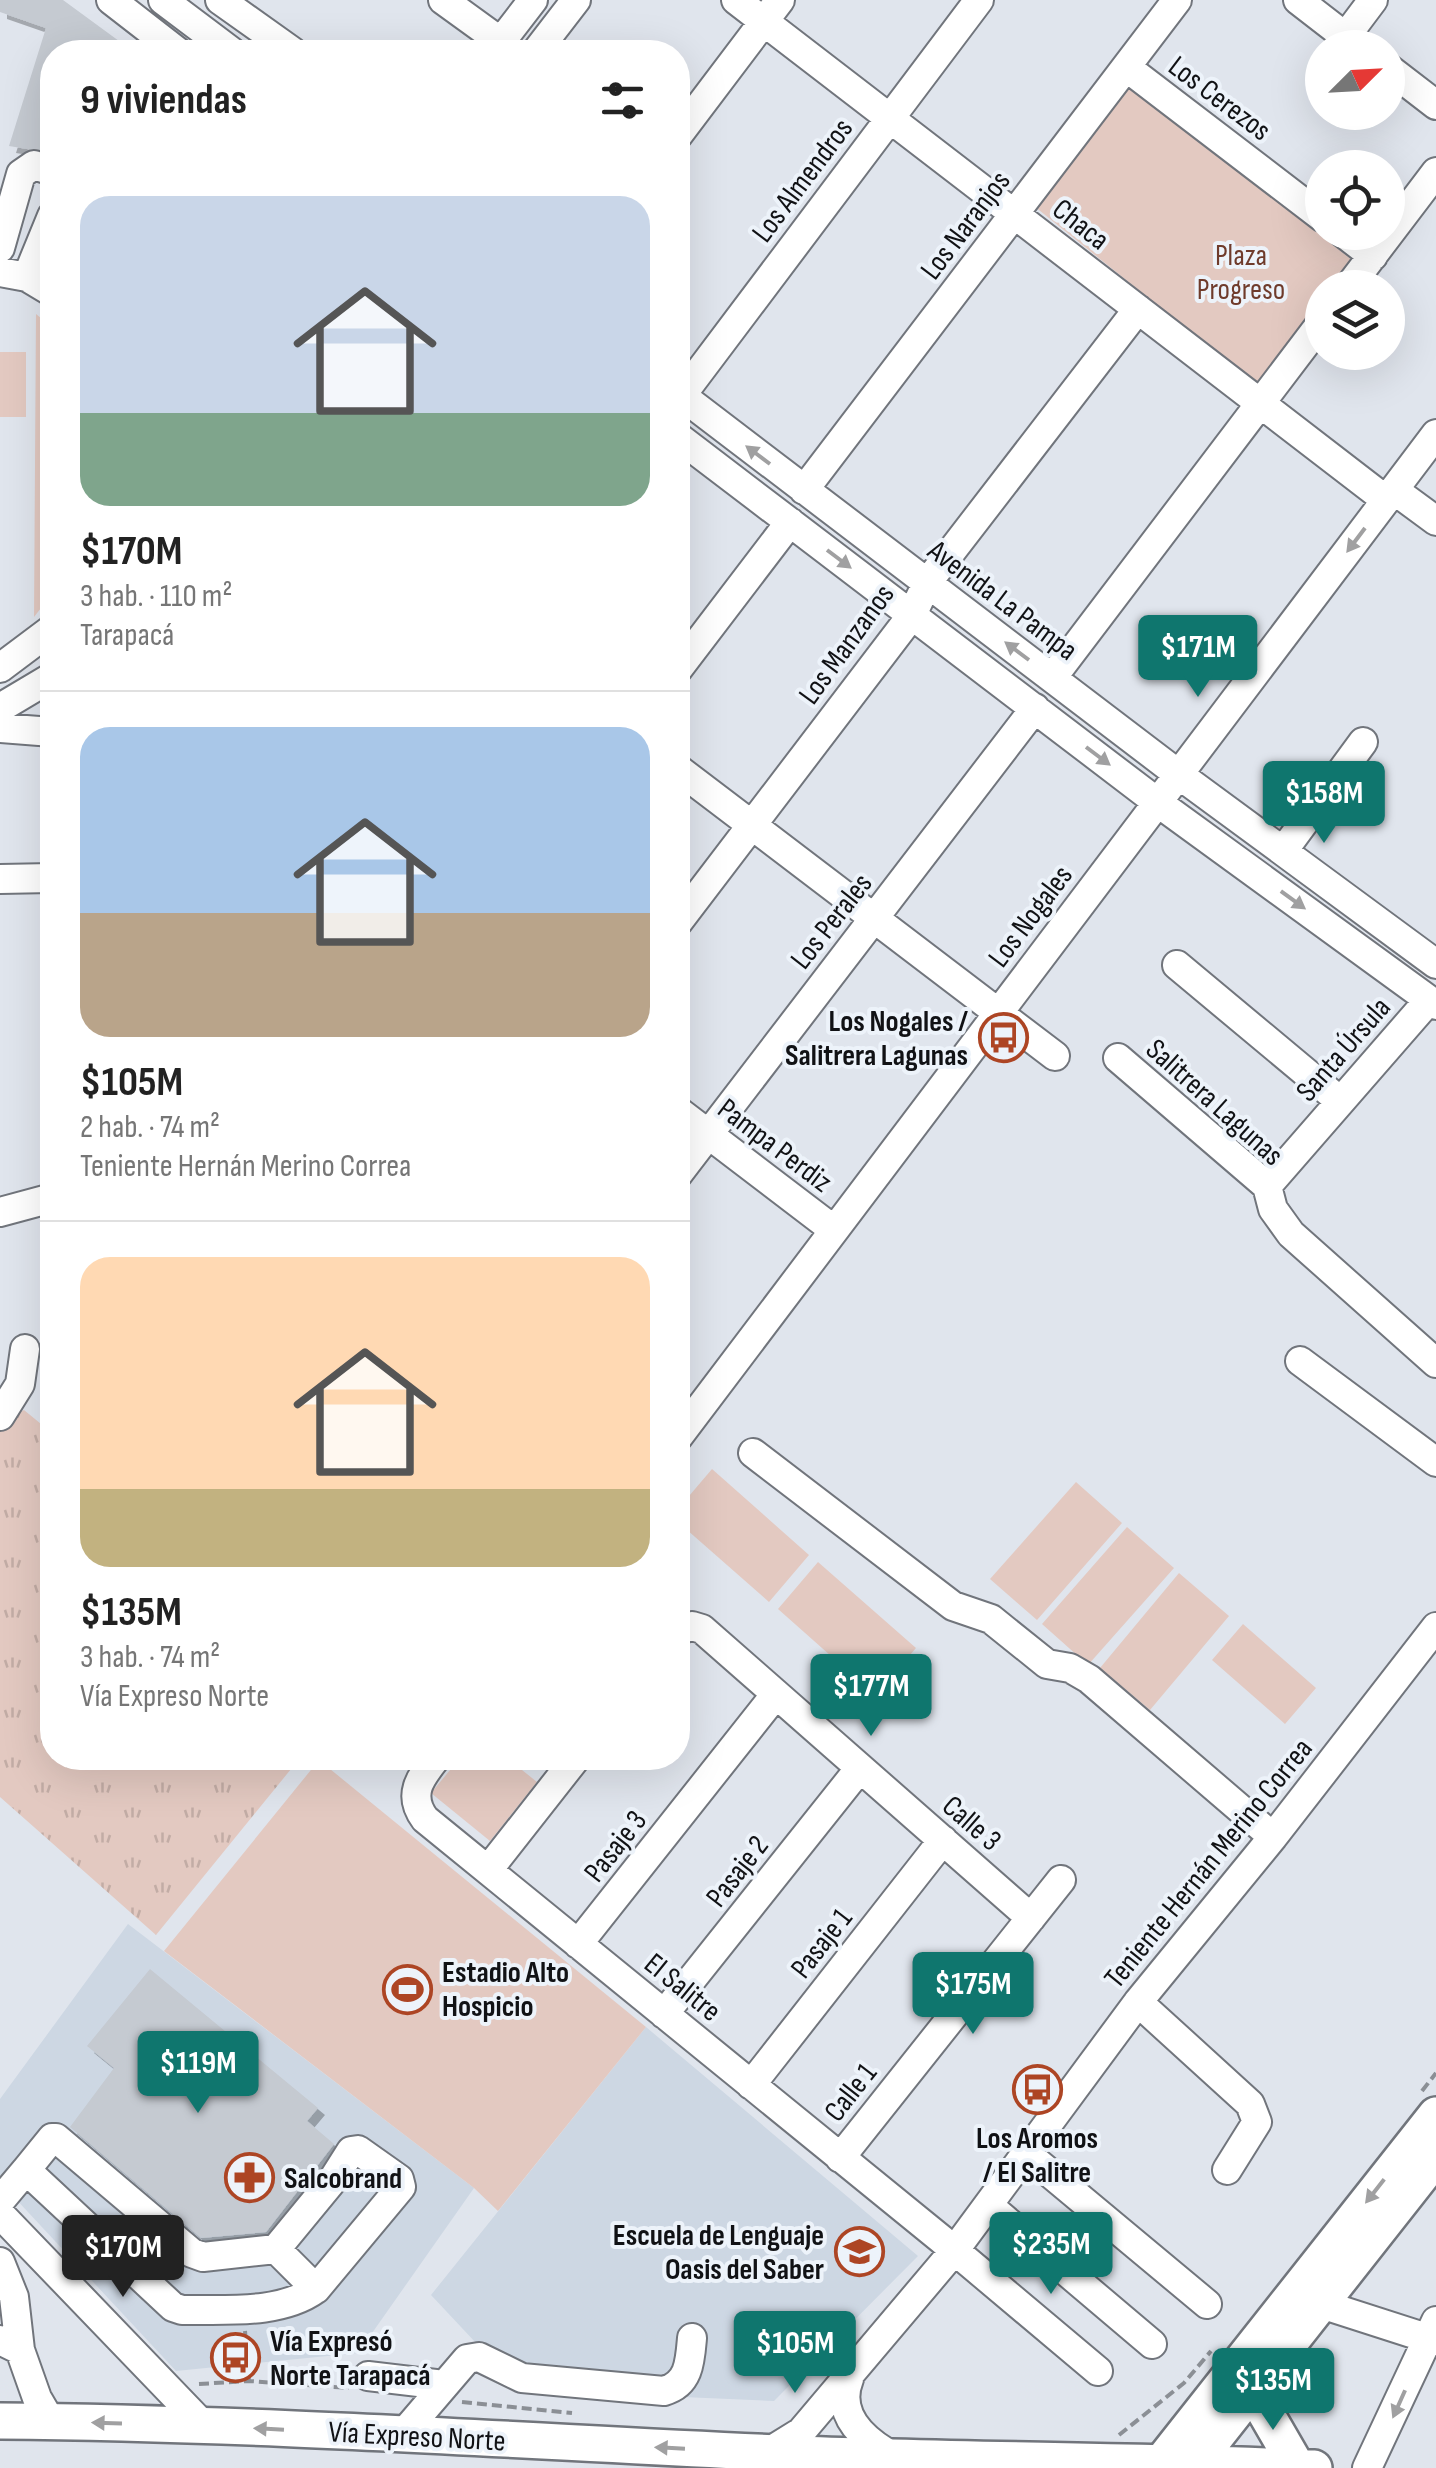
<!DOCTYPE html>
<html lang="es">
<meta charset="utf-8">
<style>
body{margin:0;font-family:"Sofia Sans Condensed",sans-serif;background:#f6f6f6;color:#222;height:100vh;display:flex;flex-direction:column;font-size:38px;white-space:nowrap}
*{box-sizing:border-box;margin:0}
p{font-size:32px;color:#767676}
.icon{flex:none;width:55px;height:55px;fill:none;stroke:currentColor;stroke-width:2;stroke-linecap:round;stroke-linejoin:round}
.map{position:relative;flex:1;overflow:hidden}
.drawer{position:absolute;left:40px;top:40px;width:650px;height:1730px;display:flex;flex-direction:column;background:#fff;border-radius:40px;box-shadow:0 10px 40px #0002}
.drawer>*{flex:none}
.needle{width:65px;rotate:66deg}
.fabs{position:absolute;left:1305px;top:30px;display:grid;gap:20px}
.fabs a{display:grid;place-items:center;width:100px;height:100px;border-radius:50%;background:#fff;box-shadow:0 10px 40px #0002;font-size:50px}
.price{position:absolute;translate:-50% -85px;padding:0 22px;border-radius:10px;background:#0f766e;color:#fff;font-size:32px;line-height:65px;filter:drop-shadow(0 2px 5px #0008)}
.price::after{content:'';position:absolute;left:50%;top:60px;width:30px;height:22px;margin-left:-15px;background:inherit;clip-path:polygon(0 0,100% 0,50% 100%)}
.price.active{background:#222;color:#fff}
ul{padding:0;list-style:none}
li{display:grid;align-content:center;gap:20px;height:530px;padding:0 40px}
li+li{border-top:2px solid #e0e0e0}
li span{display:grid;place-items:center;height:310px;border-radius:30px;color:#555}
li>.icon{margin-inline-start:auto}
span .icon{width:180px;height:180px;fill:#fffc;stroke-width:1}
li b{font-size:42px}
h2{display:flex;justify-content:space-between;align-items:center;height:120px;padding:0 40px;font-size:42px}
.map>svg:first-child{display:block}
</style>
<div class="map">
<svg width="1436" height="2468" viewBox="0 0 1436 2468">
<defs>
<pattern id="grass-tufts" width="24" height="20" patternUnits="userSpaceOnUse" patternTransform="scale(2.5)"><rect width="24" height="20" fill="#e3c9c1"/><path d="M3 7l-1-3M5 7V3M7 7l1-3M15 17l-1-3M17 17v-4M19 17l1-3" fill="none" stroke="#c2aca5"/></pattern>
<filter id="shadow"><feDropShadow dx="7" dy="7" stdDeviation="0" flood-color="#0004"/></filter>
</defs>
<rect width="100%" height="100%" fill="#e0e5ed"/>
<path fill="#cdd7e3" d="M128,1924l346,264 -116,165 -182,18 -176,-189v-83z
M646,2027l272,229 -144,145 -254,-11 -89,-95z"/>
<path fill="url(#grass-tufts)" d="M24,1410l28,23v325h248l-144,177 -156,-138v-369l6,-9z"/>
<path fill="#e3c9c1" d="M1123,81l233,182 -19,24 -15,1v18l-63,81 -230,-185z
M36,314l16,13v267l-18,23z
M0,352h26v65h-26z
M712,1469l97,86 -40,47 -91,-80v-13z
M1076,1482l46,41 -85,97 -47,-41z
M1127,1527l47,41 -86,97 -46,-41z
M818,1562l98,86 -41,47 -97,-86z
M1179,1573l50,43 -79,94 -50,-42z
M1243,1624l73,64 -31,36 -73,-64z
M460,1758h47l30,24 -47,59 -59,-48z
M319,1760l327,267 -148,184 -24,-23 -310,-237z"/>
<path fill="#c5cad1" filter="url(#shadow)" d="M0,0h63l71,52h-82v101l-43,-7 37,-118 -46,-16z
M150,1969l168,139 -11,13 27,23 -68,88 -65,6 -131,-111 44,-59 -27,-22z"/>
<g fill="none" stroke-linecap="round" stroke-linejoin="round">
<defs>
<path id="minor" d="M111,0l67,52
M163,0l69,52
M220,0l73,52
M443,0l58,42
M736,0l650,500
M1298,0l62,48
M1346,36l27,-36
M493,52l40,-52
M536,52l40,-52
M1126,67l196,150
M1388,68l48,37
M678,135l102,-135
M1342,232l31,24
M0,248l21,-74 13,-9 18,6
M0,272l27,5 25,15
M27,277l25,-61
M1348,288l88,-116
M678,393l500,381 258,190
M678,400l301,-400
M678,437l479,365 279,203
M804,490l373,-490
M1394,490l42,31
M0,668l52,-39
M678,669l112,-147
M1052,678l270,-356
M0,708l52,-31
M0,728l52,4
M678,769l377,287
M1283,851l80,-109
M0,879l52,-1
M678,922l234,-307 15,-32 211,-274
M1177,965l163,136
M1118,1058l149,128 6,23 18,25 145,129
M678,1111l156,119
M678,1174l357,-466
M1267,1186l162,-186
M0,1212l52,-14
M1300,1361l136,101
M0,1416l20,-32 5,-35
M678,1437l758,-1003
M753,1453l200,153 38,13 56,45 23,4 19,11 184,158
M678,1630l14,-4 10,3 329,289
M436,1758c-16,20 -29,37 -11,61l516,420 157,132
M488,1870l88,-112
M578,1944l198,-250
M1138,2002l112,102 7,18 -30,48
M664,2014l196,-246
M751,2085l192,-245
M52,2138h4l136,115 11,4 73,-8 56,-68 19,-30 7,-1 41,29 2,8 -85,102c-36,26 -91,20 -134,21l-9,-3 -147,-137z
M1027,2154l180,150
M840,2158l221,-278
M0,2201l26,-31
M989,2206l163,138
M0,2214l204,212
M276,2249l40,40
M0,2262l14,35 6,53
M1321,2304l115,37
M0,2340l20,10 17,48 14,24
M368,2376l76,9
M849,2379c-15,37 17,63 47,79
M402,2435l65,-76 12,-2 43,21 142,13c25,-7 26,-29 28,-53
M767,2453l34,-21 153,-181 184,-249 135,-165 163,-210
M1367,2468l69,-147"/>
<path id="major" d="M1253,2391l44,76
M0,2421c267,2 534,21 800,33 172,7 343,6 514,14
M1157,2468l279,-353
M1191,2468l245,-311"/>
</defs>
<use href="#minor" stroke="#71757c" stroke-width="32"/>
<use href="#major" stroke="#71757c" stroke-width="40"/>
<path stroke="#8b8f95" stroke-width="4" stroke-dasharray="10 5" stroke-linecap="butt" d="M1422,2091l14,-18
M245,2331l4,50
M199,2384l50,-3 100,7
M462,2402l110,11
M1119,2435l65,-52 27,-32"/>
<use href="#minor" stroke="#fff" stroke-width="28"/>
<use href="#major" stroke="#fff" stroke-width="35"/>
</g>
<defs><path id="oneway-solid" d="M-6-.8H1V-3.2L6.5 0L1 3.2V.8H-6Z" transform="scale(2.5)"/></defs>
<g fill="#a0a0a1">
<use href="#oneway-solid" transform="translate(758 455) rotate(-143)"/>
<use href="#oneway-solid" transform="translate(1356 540) rotate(127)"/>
<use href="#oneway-solid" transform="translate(839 559) rotate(37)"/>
<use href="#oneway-solid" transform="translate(1017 651) rotate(-143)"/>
<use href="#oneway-solid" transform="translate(1098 756) rotate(37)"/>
<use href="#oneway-solid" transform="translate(1293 900) rotate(36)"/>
<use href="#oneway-solid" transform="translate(1375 2191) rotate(128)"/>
<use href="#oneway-solid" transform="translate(1399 2404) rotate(114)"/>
<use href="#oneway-solid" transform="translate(107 2423) rotate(-178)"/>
<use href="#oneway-solid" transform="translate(269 2429) rotate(-177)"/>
<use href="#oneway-solid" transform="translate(670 2448) rotate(-177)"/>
</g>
<defs>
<symbol id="bus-ring" viewBox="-11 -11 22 22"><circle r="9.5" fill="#edf3fa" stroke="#ad4524" stroke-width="1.5"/><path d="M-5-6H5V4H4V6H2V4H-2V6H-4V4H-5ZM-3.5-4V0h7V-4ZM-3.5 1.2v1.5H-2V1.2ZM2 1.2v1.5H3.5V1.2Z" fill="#ad4524"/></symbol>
<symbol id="stadium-ring" viewBox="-11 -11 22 22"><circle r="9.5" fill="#edf3fa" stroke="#ad4524" stroke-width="1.5"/><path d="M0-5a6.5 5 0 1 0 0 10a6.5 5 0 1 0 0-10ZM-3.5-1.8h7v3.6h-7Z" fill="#ad4524"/></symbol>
<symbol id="pharmacy-ring" viewBox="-11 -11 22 22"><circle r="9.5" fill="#edf3fa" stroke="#ad4524" stroke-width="1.5"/><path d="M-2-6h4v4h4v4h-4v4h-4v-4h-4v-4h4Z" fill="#ad4524"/></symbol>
<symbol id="school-ring" viewBox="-11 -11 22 22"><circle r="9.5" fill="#edf3fa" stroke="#ad4524" stroke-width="1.5"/><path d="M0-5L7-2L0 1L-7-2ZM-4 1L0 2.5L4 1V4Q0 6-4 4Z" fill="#ad4524"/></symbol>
</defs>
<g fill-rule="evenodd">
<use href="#bus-ring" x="976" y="1010" width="55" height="55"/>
<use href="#stadium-ring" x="380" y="1962" width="55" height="55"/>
<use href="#bus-ring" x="1010" y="2062" width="55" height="55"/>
<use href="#pharmacy-ring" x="222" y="2150" width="55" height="55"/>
<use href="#school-ring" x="832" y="2224" width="55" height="55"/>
<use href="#bus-ring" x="208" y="2330" width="55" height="55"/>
</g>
<g text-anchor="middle" stroke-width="8" stroke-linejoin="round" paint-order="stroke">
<g font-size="30" fill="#111215" stroke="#edf3fa">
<text transform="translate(1220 98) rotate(37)" y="10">Los Cerezos</text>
<text transform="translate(802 180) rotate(-53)" y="10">Los Almendros</text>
<text transform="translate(1081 224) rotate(38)" y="10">Chaca</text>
<text transform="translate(965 225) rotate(-53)" y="10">Los Naranjos</text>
<text transform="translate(1003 600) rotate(37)" y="10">Avenida La Pampa</text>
<text transform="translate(846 644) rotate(-54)" y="10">Los Manzanos</text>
<text transform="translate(1030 916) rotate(-53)" y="10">Los Nogales</text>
<text transform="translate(831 921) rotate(-52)" y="10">Los Perales</text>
<text transform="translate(1343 1049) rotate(-49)" y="10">Santa Úrsula</text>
<text transform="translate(1215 1102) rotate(42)" y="10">Salitrera Lagunas</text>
<text transform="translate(775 1145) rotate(37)" y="10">Pampa Perdiz</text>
<text transform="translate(972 1823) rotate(41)" y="10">Calle 3</text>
<text transform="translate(615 1846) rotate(-52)" y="10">Pasaje 3</text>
<text transform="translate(1208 1863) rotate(-51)" y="10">Teniente Hernán Merino Correa</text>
<text transform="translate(737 1871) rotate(-52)" y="10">Pasaje 2</text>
<text transform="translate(821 1943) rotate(-52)" y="10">Pasaje 1</text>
<text transform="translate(683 1987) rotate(39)" y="10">El Salitre</text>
<text transform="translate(850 2092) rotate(-52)" y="10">Calle 1</text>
<text transform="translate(417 2436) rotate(3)" y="10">Vía Expreso Norte</text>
</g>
<g font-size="30" fill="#6f3b2b" stroke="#edf3fa">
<text x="1241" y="265">Plaza<tspan x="1241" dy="34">Progreso</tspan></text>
</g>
<g font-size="30" font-weight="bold" fill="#111215" stroke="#edf3fa" text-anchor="start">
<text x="968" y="1031" text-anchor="end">Los Nogales /<tspan x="968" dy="34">Salitrera Lagunas</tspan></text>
<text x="442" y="1982">Estadio Alto<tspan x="442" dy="34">Hospicio</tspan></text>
<text x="1037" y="2148" text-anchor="middle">Los Aromos<tspan x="1037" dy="34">/ El Salitre</tspan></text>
<text x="284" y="2188">Salcobrand</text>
<text x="824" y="2245" text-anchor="end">Escuela de Lenguaje<tspan x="824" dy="34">Oasis del Saber</tspan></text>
<text x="270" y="2351">Vía Expresó<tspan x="270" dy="34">Norte Tarapacá</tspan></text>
</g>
</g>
</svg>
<div class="fabs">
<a><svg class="needle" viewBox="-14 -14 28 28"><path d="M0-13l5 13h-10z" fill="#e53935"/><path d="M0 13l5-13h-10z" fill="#767676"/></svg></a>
<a><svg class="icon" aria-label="locate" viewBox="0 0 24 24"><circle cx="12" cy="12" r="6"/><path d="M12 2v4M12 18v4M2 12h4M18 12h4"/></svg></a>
<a><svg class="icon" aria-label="layers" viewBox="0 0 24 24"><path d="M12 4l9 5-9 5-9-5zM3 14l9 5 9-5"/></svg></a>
</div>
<b class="price" style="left:1198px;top:700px">$171M</b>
<b class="price" style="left:1324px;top:846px">$158M</b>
<b class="price" style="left:871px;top:1739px">$177M</b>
<b class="price" style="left:973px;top:2037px">$175M</b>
<b class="price" style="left:198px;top:2116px">$119M</b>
<b class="price" style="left:1051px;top:2297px">$235M</b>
<b class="price active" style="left:123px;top:2300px">$170M</b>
<b class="price" style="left:795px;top:2396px">$105M</b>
<b class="price" style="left:1273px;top:2433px">$135M</b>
<section class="drawer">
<h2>9 viviendas<svg class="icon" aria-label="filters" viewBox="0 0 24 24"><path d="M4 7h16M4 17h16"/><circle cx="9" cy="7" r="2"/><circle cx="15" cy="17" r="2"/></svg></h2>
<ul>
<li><span style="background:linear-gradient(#c9d6e8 70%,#7fa58c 0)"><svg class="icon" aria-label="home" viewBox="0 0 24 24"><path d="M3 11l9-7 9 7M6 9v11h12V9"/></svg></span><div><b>$170M</b><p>3 hab. · 110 m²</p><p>Tarapacá</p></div></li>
<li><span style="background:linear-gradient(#a9c7e8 60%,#b9a48a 0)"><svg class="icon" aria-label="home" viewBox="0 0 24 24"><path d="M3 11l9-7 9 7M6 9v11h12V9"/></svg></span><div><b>$105M</b><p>2 hab. · 74 m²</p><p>Teniente Hernán Merino Correa</p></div></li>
<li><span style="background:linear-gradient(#ffd9b3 75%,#c2b280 0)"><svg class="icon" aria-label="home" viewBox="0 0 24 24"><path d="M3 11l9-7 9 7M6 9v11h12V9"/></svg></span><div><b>$135M</b><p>3 hab. · 74 m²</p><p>Vía Expreso Norte</p></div></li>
</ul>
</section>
</div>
